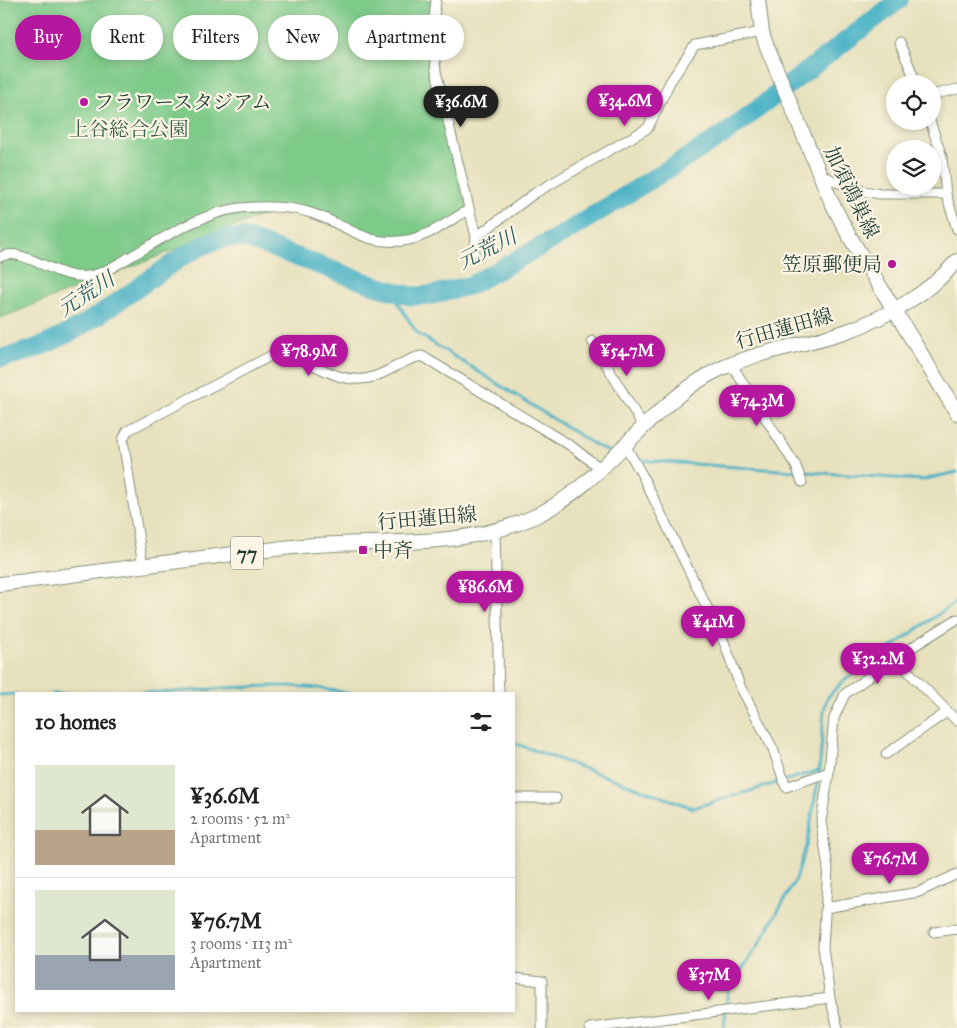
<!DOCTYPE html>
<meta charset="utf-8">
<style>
body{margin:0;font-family:"IM FELL Great Primer","Noto Serif JP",serif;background:#f6f6f6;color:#202124;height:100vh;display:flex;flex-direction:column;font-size:19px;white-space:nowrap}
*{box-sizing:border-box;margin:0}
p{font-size:16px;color:#757577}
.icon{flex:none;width:28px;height:28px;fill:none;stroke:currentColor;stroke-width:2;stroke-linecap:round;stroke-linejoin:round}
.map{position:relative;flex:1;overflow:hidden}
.drawer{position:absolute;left:15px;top:692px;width:500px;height:320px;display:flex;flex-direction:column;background:#fff;border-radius:0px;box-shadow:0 2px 8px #0003}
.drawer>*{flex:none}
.top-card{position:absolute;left:15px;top:15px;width:500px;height:45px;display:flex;gap:10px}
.buttons{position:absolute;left:886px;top:75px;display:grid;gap:10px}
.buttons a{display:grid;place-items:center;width:55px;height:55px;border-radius:50%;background:#fff;box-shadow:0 2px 8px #0003;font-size:25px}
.price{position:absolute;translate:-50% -42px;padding:0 11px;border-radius:18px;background:#b5179e;color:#fff;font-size:16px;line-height:32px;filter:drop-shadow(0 1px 2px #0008)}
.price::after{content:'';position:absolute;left:50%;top:30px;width:15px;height:11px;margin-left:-8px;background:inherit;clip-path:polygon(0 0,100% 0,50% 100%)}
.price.selected{background:#222;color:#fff}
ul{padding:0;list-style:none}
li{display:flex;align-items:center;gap:15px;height:125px;padding:0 20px}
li+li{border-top:1px solid #e0e0e0}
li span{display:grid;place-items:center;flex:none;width:140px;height:100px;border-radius:0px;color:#555}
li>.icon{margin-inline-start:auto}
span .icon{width:60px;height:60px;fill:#fffc;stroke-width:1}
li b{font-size:21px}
h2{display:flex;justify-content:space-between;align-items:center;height:60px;padding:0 20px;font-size:21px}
.tag{padding:0 18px;border-radius:22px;background:#fff;box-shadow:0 2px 8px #0003;font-size:18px;line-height:45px}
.tag.selected{background:#b5179e;color:#fff}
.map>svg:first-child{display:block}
</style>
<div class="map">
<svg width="957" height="1028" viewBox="0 0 957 1028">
<rect width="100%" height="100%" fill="#fcf5e5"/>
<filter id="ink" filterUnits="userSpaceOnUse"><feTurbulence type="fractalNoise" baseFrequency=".02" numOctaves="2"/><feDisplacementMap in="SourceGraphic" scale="10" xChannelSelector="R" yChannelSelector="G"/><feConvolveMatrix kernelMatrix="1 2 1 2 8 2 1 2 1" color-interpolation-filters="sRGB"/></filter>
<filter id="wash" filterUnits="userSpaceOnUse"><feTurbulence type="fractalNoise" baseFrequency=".0096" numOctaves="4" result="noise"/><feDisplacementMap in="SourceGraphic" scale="20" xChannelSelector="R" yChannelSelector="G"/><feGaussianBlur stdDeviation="1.12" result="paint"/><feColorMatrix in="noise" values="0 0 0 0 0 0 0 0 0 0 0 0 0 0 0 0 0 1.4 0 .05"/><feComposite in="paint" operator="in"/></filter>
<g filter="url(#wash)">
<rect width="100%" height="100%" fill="#e7e1bd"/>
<path fill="#7dca89" stroke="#4e845e" d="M0,0h436v71l32,139 -60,30 -27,1 -99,-33 -282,110z"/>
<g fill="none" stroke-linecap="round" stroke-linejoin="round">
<path stroke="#48b2c6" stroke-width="3" d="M390,290l27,43 178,112 17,8
M637,460l285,20 35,-8
M53,694c38,-1 77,-1 115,-2 60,-3 125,-13 183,2
M0,695l16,-1
M514,743l179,65 127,-38
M724,1028l4,-38 33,-49 35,-62 11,-36 12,-68 5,-65 3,-12 14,-15 116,-82"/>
<path stroke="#48b2c6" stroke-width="19" d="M0,358c58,-10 106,-48 153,-81 20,-14 45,-33 70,-38 7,-1 15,-1 22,-1l131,48 35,10 21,-1 39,-10 92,-51 162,-100 174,-134"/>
</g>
</g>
<g filter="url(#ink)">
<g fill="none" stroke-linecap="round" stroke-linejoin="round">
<defs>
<path id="street" d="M436,0l-4,35 4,36 40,166 -2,15
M899,42l18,42
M932,95l25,-6
M930,121l12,36 4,37 11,35
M820,174l32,15 28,5h66
M476,237l59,-44 113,-65 22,-46 25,-37 67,-13
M0,257c24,-12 56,24 89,19 14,-2 29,-12 41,-19 33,-19 71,-44 110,-49 22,-2 50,-2 71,5 36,11 54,35 97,27 21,-4 42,-19 60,-30
M592,341l51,85
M731,364l65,102 6,16
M625,445l16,28 83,169 16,44 33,63 13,38 43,-15
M495,531l4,163
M143,566l-20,-126 4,-9 151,-79c29,4 59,34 91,26 19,-4 34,-19 53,-22l149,90 29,22
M895,658l62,63
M886,754l61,-42
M514,798h42
M825,908l94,-16 38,-18
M934,932l23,-3
M514,978l28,3v47
M590,1028l240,-30
M838,1028l-8,-30 -7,-51 5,-79 -7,-46 8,-50 5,-54 11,-24 50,-36 62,-39"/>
<path id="primary" d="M758,0l4,32 3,10 66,159 17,33 109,179
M0,584c101,-12 201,-27 302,-38 76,-7 155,4 227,-27 77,-33 117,-116 193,-151 40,-18 84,-23 125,-37 40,-14 82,-38 110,-70"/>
</defs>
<use href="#street" stroke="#838f78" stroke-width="11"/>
<use href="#primary" stroke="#838f78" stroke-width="16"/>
<use href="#street" stroke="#fff" stroke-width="9"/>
<use href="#primary" stroke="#fff" stroke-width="14"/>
</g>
</g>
<g fill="#b5179e" stroke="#fcf5e5" stroke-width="2">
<circle cx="84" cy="102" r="5"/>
<circle cx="892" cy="264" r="5"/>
<rect x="358" y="545" width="10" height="10" rx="2.5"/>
</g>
<g text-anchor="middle" stroke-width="4.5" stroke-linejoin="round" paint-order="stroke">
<rect fill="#fcf5e5" stroke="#617469" stroke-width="1" x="231" y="536.5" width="32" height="33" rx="4"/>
<g font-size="19" font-weight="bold" fill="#1f3d34">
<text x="247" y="560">77</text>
</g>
<g font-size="20" fill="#1f3d34" stroke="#fcf5e5" text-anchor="start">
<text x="94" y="109">フラワースタジアム</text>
<text x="882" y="271" text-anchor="end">笠原郵便局</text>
<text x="373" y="557">中斉</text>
</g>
<g font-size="20" fill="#366049" stroke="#fcf5e5">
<text x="129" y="136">上谷総合公園</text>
</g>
<g font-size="20" fill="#1f3d34" stroke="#fcf5e5">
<text transform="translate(852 192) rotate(64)" y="7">加須鴻巣線</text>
<text transform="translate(784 328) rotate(-16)" y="7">行田蓮田線</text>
<text transform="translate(427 518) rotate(-5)" y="7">行田蓮田線</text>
</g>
<g font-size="21" font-style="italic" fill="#2b6060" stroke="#fcf5e5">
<text transform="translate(487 249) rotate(-27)" y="7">元荒川</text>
<text transform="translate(86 294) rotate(-33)" y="7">元荒川</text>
</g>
</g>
</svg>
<div class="buttons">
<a><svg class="icon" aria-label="locate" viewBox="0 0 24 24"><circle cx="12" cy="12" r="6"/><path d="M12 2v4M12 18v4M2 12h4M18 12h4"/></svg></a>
<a><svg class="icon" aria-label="layers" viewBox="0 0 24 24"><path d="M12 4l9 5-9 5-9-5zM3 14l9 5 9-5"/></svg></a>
</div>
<b class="price" style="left:625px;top:127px">¥34.6M</b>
<b class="price selected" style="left:461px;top:128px">¥36.6M</b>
<b class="price" style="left:309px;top:377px">¥78.9M</b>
<b class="price" style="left:627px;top:377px">¥54.7M</b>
<b class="price" style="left:757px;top:427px">¥74.3M</b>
<b class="price" style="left:485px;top:613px">¥86.6M</b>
<b class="price" style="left:713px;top:648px">¥41M</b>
<b class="price" style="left:878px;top:685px">¥32.2M</b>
<b class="price" style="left:890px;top:885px">¥76.7M</b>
<b class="price" style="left:709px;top:1001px">¥37M</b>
<div class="top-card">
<a class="tag selected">Buy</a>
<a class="tag">Rent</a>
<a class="tag">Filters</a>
<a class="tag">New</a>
<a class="tag">Apartment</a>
</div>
<section class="drawer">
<h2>10 homes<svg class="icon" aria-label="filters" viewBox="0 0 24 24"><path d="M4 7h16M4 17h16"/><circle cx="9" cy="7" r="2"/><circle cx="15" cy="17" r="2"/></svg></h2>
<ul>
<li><span style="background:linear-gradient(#dfe7d0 65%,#b9a48a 0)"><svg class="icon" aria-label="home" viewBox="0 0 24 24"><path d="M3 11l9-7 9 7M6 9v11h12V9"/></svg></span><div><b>¥36.6M</b><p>2 rooms · 52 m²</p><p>Apartment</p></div></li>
<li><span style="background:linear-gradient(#dfe7d0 65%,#9aa5b1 0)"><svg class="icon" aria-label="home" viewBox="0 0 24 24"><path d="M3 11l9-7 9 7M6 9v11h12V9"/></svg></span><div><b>¥76.7M</b><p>3 rooms · 113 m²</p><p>Apartment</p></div></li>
</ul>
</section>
</div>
